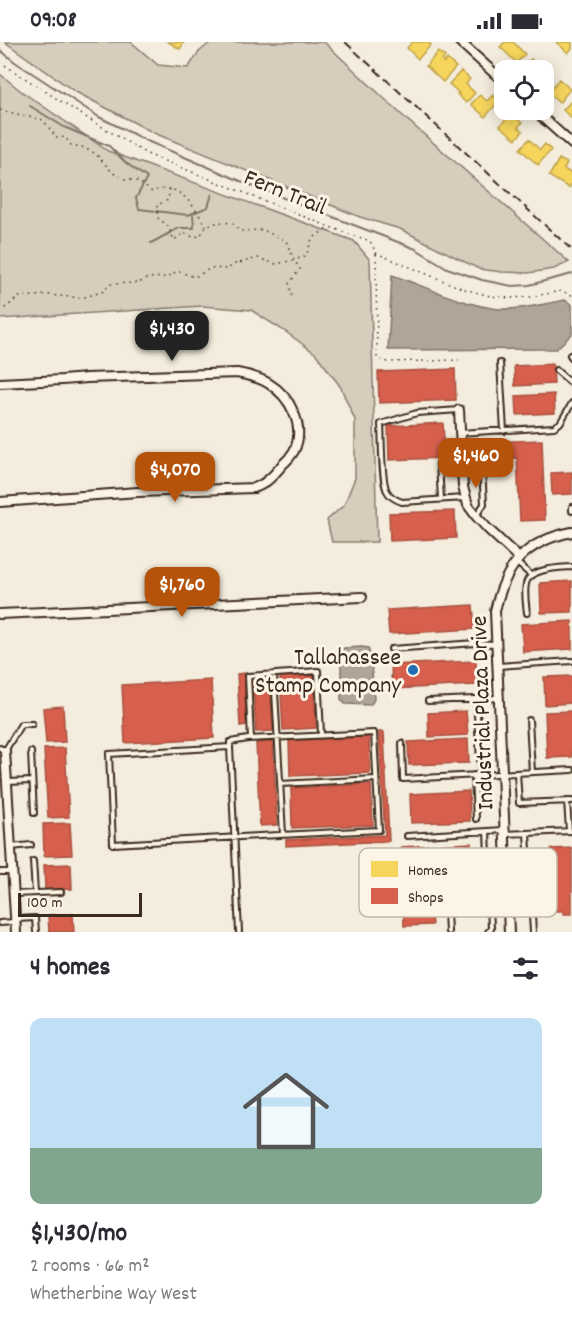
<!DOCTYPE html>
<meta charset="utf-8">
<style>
body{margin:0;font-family:Dekko,sans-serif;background:#f2f2f3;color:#2b2b33;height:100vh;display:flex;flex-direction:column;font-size:22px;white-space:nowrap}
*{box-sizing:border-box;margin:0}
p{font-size:20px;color:#7c7c81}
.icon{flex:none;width:33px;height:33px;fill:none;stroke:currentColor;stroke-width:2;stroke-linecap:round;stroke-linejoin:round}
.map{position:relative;height:890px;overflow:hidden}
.sheet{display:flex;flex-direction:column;background:#fff;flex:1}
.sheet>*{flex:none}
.fabs{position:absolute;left:494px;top:18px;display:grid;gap:12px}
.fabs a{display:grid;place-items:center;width:60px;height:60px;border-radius:12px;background:#fff;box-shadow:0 3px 15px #0003;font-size:30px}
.scale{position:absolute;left:18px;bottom:15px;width:124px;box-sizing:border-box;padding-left:6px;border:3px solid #3b2a1e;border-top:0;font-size:16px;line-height:21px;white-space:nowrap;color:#3b2a1e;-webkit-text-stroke:4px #fcf5e5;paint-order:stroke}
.price{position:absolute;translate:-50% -51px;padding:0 14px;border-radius:12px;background:#b45309;color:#fff;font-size:20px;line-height:39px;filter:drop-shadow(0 2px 3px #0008)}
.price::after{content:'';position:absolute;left:50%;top:36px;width:18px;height:14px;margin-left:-9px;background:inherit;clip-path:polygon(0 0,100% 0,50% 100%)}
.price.selected{background:#222;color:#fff}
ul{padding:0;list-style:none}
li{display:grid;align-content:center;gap:12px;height:318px;padding:0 30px}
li+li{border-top:2px solid #e1e1e2}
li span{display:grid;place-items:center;height:186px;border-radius:12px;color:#555}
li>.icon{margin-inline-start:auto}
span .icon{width:108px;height:108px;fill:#fffc;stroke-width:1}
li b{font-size:26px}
h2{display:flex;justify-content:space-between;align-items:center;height:72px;padding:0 30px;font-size:26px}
.status{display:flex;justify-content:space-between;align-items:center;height:42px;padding:0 30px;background:#fff;direction:ltr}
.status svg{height:16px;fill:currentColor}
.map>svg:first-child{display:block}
</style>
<div class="status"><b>09:08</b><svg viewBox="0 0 49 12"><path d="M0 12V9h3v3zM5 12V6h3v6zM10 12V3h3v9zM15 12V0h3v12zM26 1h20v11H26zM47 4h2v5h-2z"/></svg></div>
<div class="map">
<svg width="572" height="890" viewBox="0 0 572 890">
<rect width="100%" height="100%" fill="#f4eddd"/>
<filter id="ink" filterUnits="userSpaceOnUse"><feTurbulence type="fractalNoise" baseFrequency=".0167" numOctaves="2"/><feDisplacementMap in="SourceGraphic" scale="12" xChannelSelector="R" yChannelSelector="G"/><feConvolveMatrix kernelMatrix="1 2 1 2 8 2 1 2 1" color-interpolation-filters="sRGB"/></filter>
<g filter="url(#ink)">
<path fill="#d6cdbd" stroke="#887c6e" stroke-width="1.5" d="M5,0h126l27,23 30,3 11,-16 12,-10h113l80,75 165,145 -15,7 -26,4 -26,-1 -23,-3 -79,-40 -40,-12 -206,-84 -80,-42z
M0,32l21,17 87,60 246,90 16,19 7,282h-45l-5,-22 17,-15 11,-27v-58l-15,-34 -24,-32 -30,-22 -35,-22 -49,-4 -202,13z"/>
<path fill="#b0a596" stroke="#817466" stroke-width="1.5" d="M392,233c32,11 74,31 108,34 21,1 44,-5 65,-9l7,5v29l-16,15 -168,1z
M362,605l6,1 3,11 3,40 -2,4 -3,2 -24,-1 -4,-5v-47l3,-4z"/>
<path fill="#f6d55c" stroke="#bea249" stroke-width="1.5" d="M168,0h16l-4,7z
M412,0h16l3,3 -13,14 -11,-11z
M505,0h8l12,12 -8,9 -17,-16z
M556,0h16v6l-4,5z
M438,10l7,5 -3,4 2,2 3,-4 9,8 -13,15 -17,-16z
M531,17l11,11h-19l-2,-1z
M461,29l9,8 -4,5 9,9 -9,10 -9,-9 2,-1 -10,-9z
M559,37l11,10 -11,14 -11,-10z
M480,53l7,6 6,-6 6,6 -14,16 -14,-13z
M572,58v19l-9,-9z
M511,71l11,10 -4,4 5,4 -7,8 -16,-13z
M529,97l11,11 5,-6 6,6 -13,15 -18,-16z
M559,117l8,4 -3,6 8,5v9l-3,5 -20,-12z"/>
<path fill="#d6604d" stroke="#a8503f" stroke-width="1.5" d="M553,322l1,20 -39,2 -1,-20z
M455,327l1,31 -77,3 -1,-31z
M554,352l1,19 -38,2 -1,-19z
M443,381l2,35 -56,2 -1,-34z
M542,398l3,80 -25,1 -3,-63 -28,2 -1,-18z
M572,430v22l-20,1 -1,-22z
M455,469l1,27 -66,3 -1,-28z
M572,539v31l-31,1 -1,-30z
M473,563l2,24 -86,5 -2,-24z
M572,579v28l-49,3 -2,-28z
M476,619l1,24 -85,4 -1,-24z
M244,631l2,52 -6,1 -3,-52z
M314,633l2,53 -33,2 -3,-54z
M572,634v27l-27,2 -1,-28z
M211,638l3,58 -89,5 -3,-58z
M253,639h17l3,50 -17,1z
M63,664l2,36 -19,1 -3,-35z
M466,669l2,24 -39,2 -1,-24z
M572,669v46l-25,1 -2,-46z
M379,690h5l5,109 -103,5v-6l99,-5z
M369,695l1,36 -80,3 -1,-36z
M468,697l1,24 -60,2 -1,-23z
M273,700l4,83 -17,1 -4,-83z
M65,706l4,69 -21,1 -4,-69z
M371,742l2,41 -81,3 -1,-40z
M469,749l1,30 -59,2 -1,-29z
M70,781l2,32 -28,1 -1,-32z
M471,801l1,29h-9v5l-29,1 1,36h-4l1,11 -28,1 -3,-79z
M572,806v66h-9v-3h-9l-3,-62z
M71,822l1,25 -27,1 -1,-25z
M73,872l1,18h-25l-1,-17z"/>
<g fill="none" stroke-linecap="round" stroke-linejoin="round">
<path stroke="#817466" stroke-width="2" d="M0,8l15,12 84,55 48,24 103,44 166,64 31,19 35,12 30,6 17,-1 43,-11
M30,64l34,21 45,19 17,17 21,15 -11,20 3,11 49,6 20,-8 4,-13
M151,201l28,-15h15l-1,-13"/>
<defs>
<path id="lane" d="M570,313l2,3
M500,321l4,68
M556,328l16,14
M459,368l-42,3 -36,11c1,14 0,57 6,67 3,6 9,9 15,11l63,-4
M460,391l94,-6 6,-4 12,-20
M439,422l2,35
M462,427l20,-1 2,36 -8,12
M572,465v4
M517,521l15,13
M527,571c-1,-9 -3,-20 -1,-29 3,-16 33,-16 46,-17
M391,607l85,-6 19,1
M498,624l74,-5
M274,632l9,160
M476,657l5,76
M428,659l70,-3
M529,678l3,52
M251,697l-3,-63 70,-5 3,64
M402,701l1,36 169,-9
M230,705l-121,7 4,90c89,-5 177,-10 266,-14l-5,-97 -126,6 -18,3v5l9,185
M0,706l5,3 16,-27h11
M31,710l3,61
M517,731l2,30 53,-2
M474,733l2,44
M8,740l24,-1
M280,742l96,-5
M567,759l2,29
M487,789l4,98 -3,3
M527,791l6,99
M504,792l68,-3
M407,794l97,-6
M11,805l20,-2
M33,819l2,32
M0,830h11
M14,852l47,-2
M16,877l19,-1 1,14
M0,881l14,-1
M448,890l-2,-40 60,-3"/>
<path id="street" d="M460,0l44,40
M534,68l38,34
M0,341l62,-3 25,-2 150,-5c11,2 21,4 31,10 22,13 38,43 26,68 -3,5 -7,10 -12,14 -8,10 -16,19 -28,23l-116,4 -138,10
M459,368l4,77 5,18 8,11 12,13 31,29
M0,572l362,-17
M5,709l11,181
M509,890l-14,-321c10,-45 30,-70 77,-79"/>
</defs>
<use href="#lane" stroke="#3b2a1e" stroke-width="8"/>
<use href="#street" stroke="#3b2a1e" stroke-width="12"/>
<path stroke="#3b2a1e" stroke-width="1.5" stroke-dasharray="1.5 4.5" stroke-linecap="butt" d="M0,20l79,51 68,41 183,73 40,14 6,12 85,35 29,8 20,2 20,-1 31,-6 11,4
M0,68l43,10 14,18 8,-1 6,8 11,2 14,7 17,19 12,6 13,2 14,11c27,-13 42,15 54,34
M170,147l-2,11 -11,5 1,13 10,8 6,14 10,-7 9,4 7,-1 6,-9 12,-5 14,1 8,8 23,-1 23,11 8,19 12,-4 6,-17 17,-12
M376,212l1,104 11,4 71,-2
M0,270l19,-15 30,-2 32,3 21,-6 8,-8 29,-1 8,-5 21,-1 9,-6 18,6 16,-9 16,1 8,-5 23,-6 18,6 18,-4 6,9 -11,15 3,13
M391,641v-11"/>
<use href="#lane" stroke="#fcf5e5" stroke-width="4"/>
<use href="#street" stroke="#fcf5e5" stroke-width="8"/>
<path stroke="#3b2a1e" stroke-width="2" stroke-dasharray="9 4.5" stroke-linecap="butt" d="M345,0l227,208"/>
</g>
</g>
<circle fill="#1f6fb2" stroke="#fcf5e5" stroke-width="2" cx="413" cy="628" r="6"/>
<g text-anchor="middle" stroke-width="6" stroke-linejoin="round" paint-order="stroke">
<g font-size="24" fill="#3b2a1e" stroke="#fcf5e5">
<text transform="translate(286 149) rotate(22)" y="8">Fern Trail</text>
<text transform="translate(481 671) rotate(-92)" y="8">Industrial Plaza Drive</text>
</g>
<g font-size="24" fill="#3b2a1e" stroke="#fcf5e5" text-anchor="end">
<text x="401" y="622">Tallahassee<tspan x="401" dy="28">Stamp Company</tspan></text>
</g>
</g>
<rect x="359" y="806" width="198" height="69" rx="9" fill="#fcf5e5" stroke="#c2b8a9" stroke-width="1.5"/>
<rect x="371" y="819" width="27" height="16" fill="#f6d55c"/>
<rect x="371" y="846" width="27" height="16" fill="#d6604d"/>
<g font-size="16" fill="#3b2a1e">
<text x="408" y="833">Homes</text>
<text x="408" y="860">Shops</text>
</g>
</svg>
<div class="fabs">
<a><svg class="icon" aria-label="locate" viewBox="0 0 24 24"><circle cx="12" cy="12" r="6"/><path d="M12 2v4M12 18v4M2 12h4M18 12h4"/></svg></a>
</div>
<div class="scale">100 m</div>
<b class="price selected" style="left:172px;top:320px">$1,430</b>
<b class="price" style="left:476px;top:447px">$1,460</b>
<b class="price" style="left:175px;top:461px">$4,070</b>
<b class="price" style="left:182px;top:576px">$1,760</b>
</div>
<section class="sheet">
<h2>4 homes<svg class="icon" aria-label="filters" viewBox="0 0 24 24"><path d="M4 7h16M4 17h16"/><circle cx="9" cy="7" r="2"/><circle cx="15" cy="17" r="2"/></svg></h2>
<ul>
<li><span style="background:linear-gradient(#bfe0f5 70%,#7fa58c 0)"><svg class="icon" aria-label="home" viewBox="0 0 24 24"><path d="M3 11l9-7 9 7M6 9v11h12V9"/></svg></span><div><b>$1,430/mo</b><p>2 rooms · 66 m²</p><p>Whetherbine Way West</p></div></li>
</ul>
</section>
